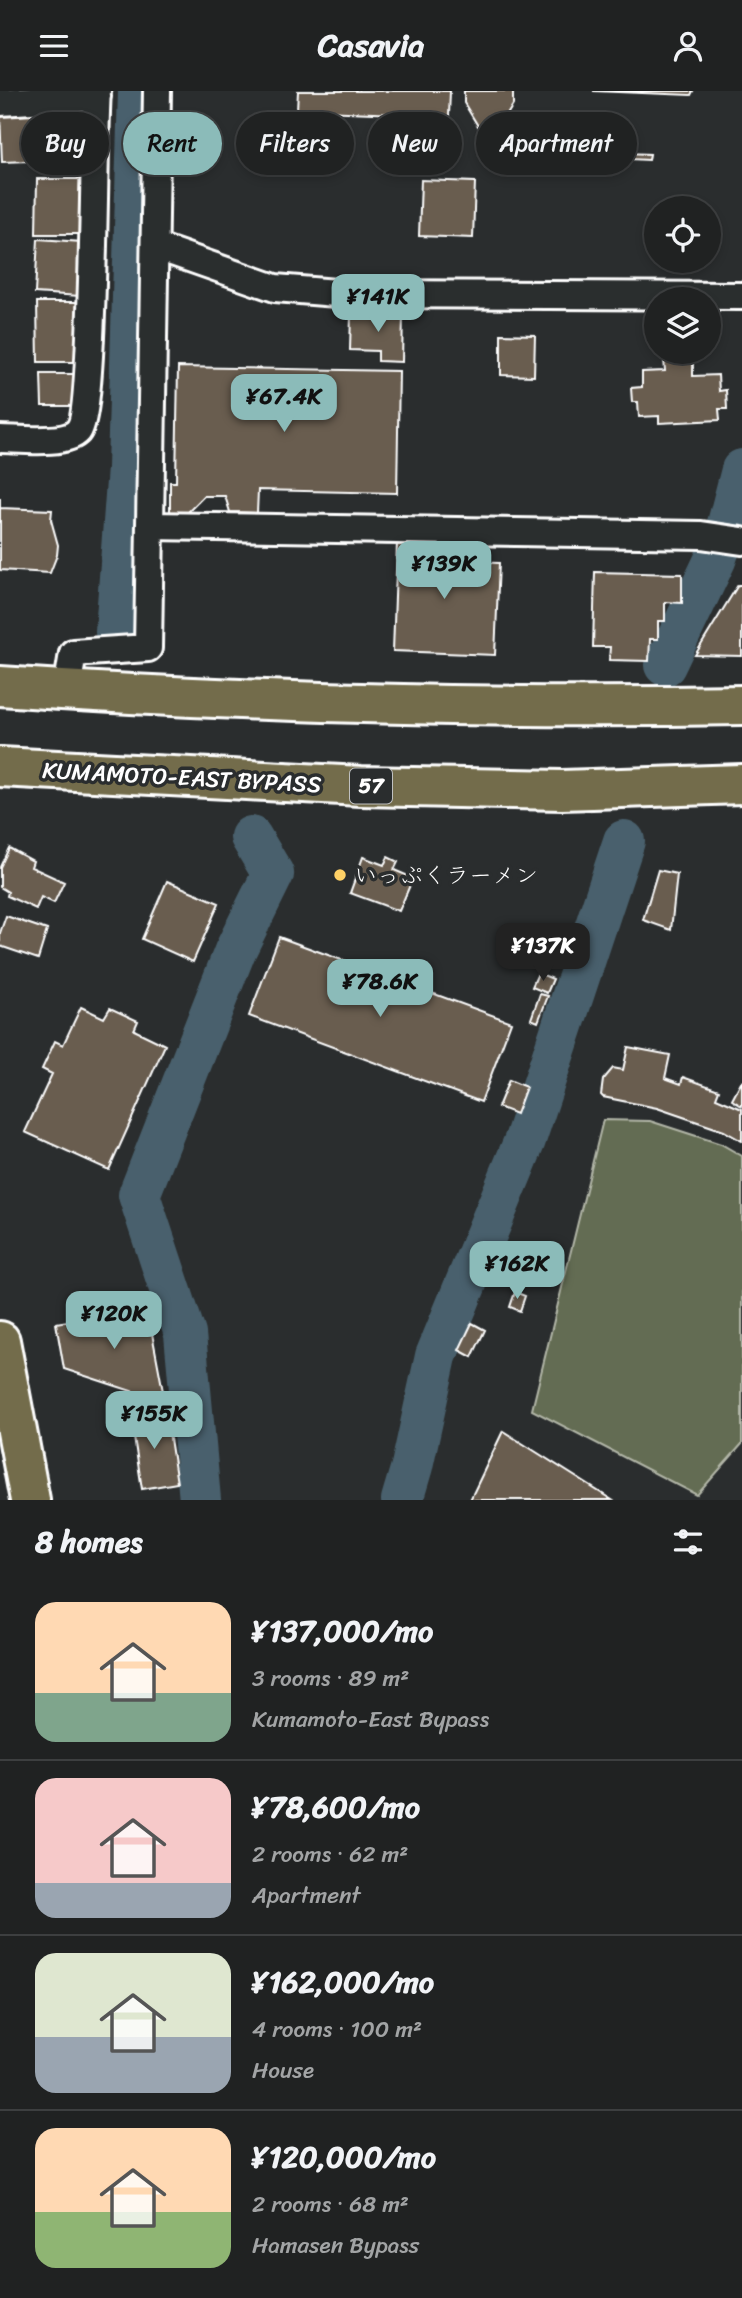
<!DOCTYPE html>
<meta charset="utf-8">
<style>
body{margin:0;font-family:Sriracha,"Klee One",sans-serif;background:#282a2a;color:#f1f3f6;height:100vh;display:flex;flex-direction:column;font-size:26px;white-space:nowrap}
*{box-sizing:border-box;margin:0}
p{font-size:23px;color:#a2a4a5}
.icon{flex:none;width:38px;height:38px;fill:none;stroke:currentColor;stroke-width:2;stroke-linecap:round;stroke-linejoin:round}
.map{position:relative;height:1409px;overflow:hidden}
.side{display:flex;flex-direction:column;background:#202222;flex:1}
.side>*{flex:none}
.hud{position:absolute;left:21px;top:21px;width:700px;height:63px;display:flex;gap:14px}
.fabs{position:absolute;left:644px;top:105px;display:grid;gap:14px}
.fabs a{display:grid;place-items:center;width:77px;height:77px;border-radius:50%;background:#202222;box-shadow:0 4px 10px #0003,0 0 0 2px #3d3f40;font-size:35px}
.price{position:absolute;translate:-50% -60px;padding:0 16px;border-radius:14px;background:#8bbbb9;color:#111;font-size:23px;line-height:46px;filter:drop-shadow(0 2px 4px #0008)}
.price::after{content:'';position:absolute;left:50%;top:42px;width:21px;height:16px;margin-left:-10px;background:inherit;clip-path:polygon(0 0,100% 0,50% 100%)}
.price.current{background:#222;color:#fff}
ul{padding:0;list-style:none}
li{display:flex;align-items:center;gap:21px;height:175px;padding:0 35px}
li+li{border-top:2px solid #3d3f40}
li span{display:grid;place-items:center;flex:none;width:196px;height:140px;border-radius:21px;color:#555}
li>.icon{margin-inline-start:auto}
span .icon{width:84px;height:84px;fill:#fffc;stroke-width:1}
li b{font-size:30px}
h2{display:flex;justify-content:space-between;align-items:center;height:84px;padding:0 35px;font-size:30px}
.pill{padding:0 24px;border-radius:32px;background:#202222;box-shadow:0 4px 10px #0003,0 0 0 2px #3d3f40;font-size:24px;line-height:63px}
.pill.current{background:#8bbbb9;color:#111}
header{display:flex;justify-content:space-between;align-items:center;height:91px;padding:0 35px;background:#202222;font-size:32px;font-weight:700}
.map>svg:first-child{display:block}
</style>
<header><svg class="icon" aria-label="menu" viewBox="0 0 24 24"><path d="M4 6h16M4 12h16M4 18h16"/></svg>Casavia<svg class="icon" aria-label="person" viewBox="0 0 24 24"><circle cx="12" cy="8" r="4"/><path d="M4 21q1-7 8-7t8 7"/></svg></header>
<div class="map">
<svg width="742" height="1409" viewBox="0 0 742 1409">
<rect width="100%" height="100%" fill="#2a2d2e"/>
<filter id="ink" filterUnits="userSpaceOnUse"><feTurbulence type="fractalNoise" baseFrequency=".0143" numOctaves="2"/><feDisplacementMap in="SourceGraphic" scale="14" xChannelSelector="R" yChannelSelector="G"/><feConvolveMatrix kernelMatrix="1 2 1 2 8 2 1 2 1" color-interpolation-filters="sRGB"/></filter>
<g filter="url(#ink)">
<path fill="#646c52" stroke="#b2b6a8" stroke-width="2" d="M603,1029l47,1 71,23 21,12v288l-45,51 -165,-85z"/>
<g fill="none" stroke-linecap="round" stroke-linejoin="round">
<path stroke="#49616d" stroke-width="42" d="M116,541l12,-164 11,-377
M665,574l50,-105 13,-36 14,-54
M200,1409l-15,-166 -46,-139 96,-244 38,-77 -22,-37
M402,1409l10,-34 24,-110 89,-216 99,-299"/>
</g>
<path fill="#695d50" stroke="#fff" stroke-width="2" d="M298,0h152l-1,25 -152,-6z
M464,0h49v14l-24,39 -25,-41z
M593,0h100l-2,4z
M87,19l2,49 -87,3 -2,-49z
M549,59l101,4 -1,6 -101,-5z
M37,88h44v55h-45z
M421,89l54,2 -2,56 -54,-2z
M38,148l44,3 -2,54 -45,-3z
M37,211h41v60h-40z
M362,217h16l1,4 24,1 -1,49 -24,-1v-10l-28,-1 1,-36 11,1z
M501,243l34,1 -1,41 -33,-1z
M693,267v18l25,-1 1,16 7,-1 1,19h-8l1,11 -61,3v-7l-20,1 -1,-15h-6l-1,-14 11,-1v-15l23,-1 -1,-12z
M178,276l221,4 -2,122 -139,-3 -1,23 -27,-1 -5,-16h-21l-16,16h-18v-30h6z
M41,283h34l1,32h-34z
M0,407v10l52,2 -1,10 7,25 -1,10 -7,18 -50,-3z
M397,451l73,3 -1,17 30,1 -4,92 -102,-4z
M595,481l87,2v29l-17,-1v19h-7v18h-8l-1,22 -40,-1 1,-13h-17z
M738,494h4v71l-47,-1z
M9,757l24,13 -2,6 33,15 -10,21 -13,-6 -5,12 -29,-13 1,-4 -8,-5v-20z
M363,766l21,8 4,-8 10,5 -4,8 19,8 -14,33 -49,-18z
M658,779l19,4 -6,56 -28,-10z
M167,790l52,22 -26,59 -51,-23z
M6,825l41,14 -9,29 -38,-13v-13z
M279,846l232,85 -30,80 -232,-86z
M538,882l15,6 -6,14 -15,-6z
M540,903l8,2 -10,26 -7,-3z
M81,916l23,11 6,-10 28,13 -4,9 31,15 -56,125 -84,-38 27,-58 -10,-5 13,-28 8,4z
M628,956l42,8 -5,23 16,6 2,-7 36,13 -3,8 26,11v32l-18,-10 -67,-23 -54,-11 -2,-2 2,-15 10,-12 10,2z
M509,989l17,7 -10,27 -18,-7z
M742,990v25l-10,-6z
M515,1201l10,4 -5,15 -10,-4z
M147,1216l18,95 -101,-33 -8,-46z
M472,1232l13,7 -13,27 -13,-7z
M166,1322l11,70 -35,6 -11,-71z
M503,1340l109,69h-142z"/>
<g fill="none" stroke-linecap="round" stroke-linejoin="round">
<defs>
<path id="minor" d="M0,11l97,-6
M155,155l120,42 74,6 393,2
M0,348c18,0 66,6 78,-8 17,-18 15,-293 19,-340
M150,435l551,9 41,6
M67,599l6,-37 75,-5 9,-557"/>
<path id="highway" d="M0,595c247,17 494,23 742,19
M0,676l361,19 201,4 180,-6
M0,1250l30,159"/>
</defs>
<use href="#minor" stroke="#fff" stroke-width="32"/>
<use href="#highway" stroke="#fff" stroke-width="44"/>
<use href="#minor" stroke="#2a2d2e" stroke-width="26"/>
<use href="#highway" stroke="#736c4b" stroke-width="38"/>
</g>
</g>
<circle fill="#ffd166" stroke="#2a2d2e" stroke-width="2.5" cx="340" cy="784" r="7"/>
<g text-anchor="middle" stroke-width="7" stroke-linejoin="round" paint-order="stroke">
<rect fill="#2a2d2e" stroke="#bfc0c0" stroke-width="2" x="350" y="677.5" width="42" height="35" rx="5"/>
<g font-size="21" font-weight="bold" fill="#fff">
<text x="371" y="702">57</text>
</g>
<g font-size="23" fill="#fff" stroke="#2a2d2e">
<text transform="translate(182 686) rotate(3)" y="8">KUMAMOTO-EAST BYPASS</text>
</g>
<g font-size="23" fill="#fff" stroke="#2a2d2e" text-anchor="start">
<text x="354" y="792">いっぷくラーメン</text>
</g>
</g>
</svg>
<div class="fabs">
<a><svg class="icon" aria-label="locate" viewBox="0 0 24 24"><circle cx="12" cy="12" r="6"/><path d="M12 2v4M12 18v4M2 12h4M18 12h4"/></svg></a>
<a><svg class="icon" aria-label="layers" viewBox="0 0 24 24"><path d="M12 4l9 5-9 5-9-5zM3 14l9 5 9-5"/></svg></a>
</div>
<b class="price" style="left:378px;top:243px">¥141K</b>
<b class="price" style="left:284px;top:343px">¥67.4K</b>
<b class="price" style="left:444px;top:510px">¥139K</b>
<b class="price current" style="left:543px;top:892px">¥137K</b>
<b class="price" style="left:380px;top:928px">¥78.6K</b>
<b class="price" style="left:517px;top:1210px">¥162K</b>
<b class="price" style="left:114px;top:1260px">¥120K</b>
<b class="price" style="left:154px;top:1360px">¥155K</b>
<div class="hud">
<a class="pill">Buy</a>
<a class="pill current">Rent</a>
<a class="pill">Filters</a>
<a class="pill">New</a>
<a class="pill">Apartment</a>
</div>
</div>
<section class="side">
<h2>8 homes<svg class="icon" aria-label="filters" viewBox="0 0 24 24"><path d="M4 7h16M4 17h16"/><circle cx="9" cy="7" r="2"/><circle cx="15" cy="17" r="2"/></svg></h2>
<ul>
<li><span style="background:linear-gradient(#ffd9b3 65%,#7fa58c 0)"><svg class="icon" aria-label="home" viewBox="0 0 24 24"><path d="M3 11l9-7 9 7M6 9v11h12V9"/></svg></span><div><b>¥137,000/mo</b><p>3 rooms · 89 m²</p><p>Kumamoto-East Bypass</p></div></li>
<li><span style="background:linear-gradient(#f6c9c9 75%,#9aa5b1 0)"><svg class="icon" aria-label="home" viewBox="0 0 24 24"><path d="M3 11l9-7 9 7M6 9v11h12V9"/></svg></span><div><b>¥78,600/mo</b><p>2 rooms · 62 m²</p><p>Apartment</p></div></li>
<li><span style="background:linear-gradient(#dfe7d0 60%,#9aa5b1 0)"><svg class="icon" aria-label="home" viewBox="0 0 24 24"><path d="M3 11l9-7 9 7M6 9v11h12V9"/></svg></span><div><b>¥162,000/mo</b><p>4 rooms · 100 m²</p><p>House</p></div></li>
<li><span style="background:linear-gradient(#ffd9b3 60%,#8fb573 0)"><svg class="icon" aria-label="home" viewBox="0 0 24 24"><path d="M3 11l9-7 9 7M6 9v11h12V9"/></svg></span><div><b>¥120,000/mo</b><p>2 rooms · 68 m²</p><p>Hamasen Bypass</p></div></li>
</ul>
</section>
